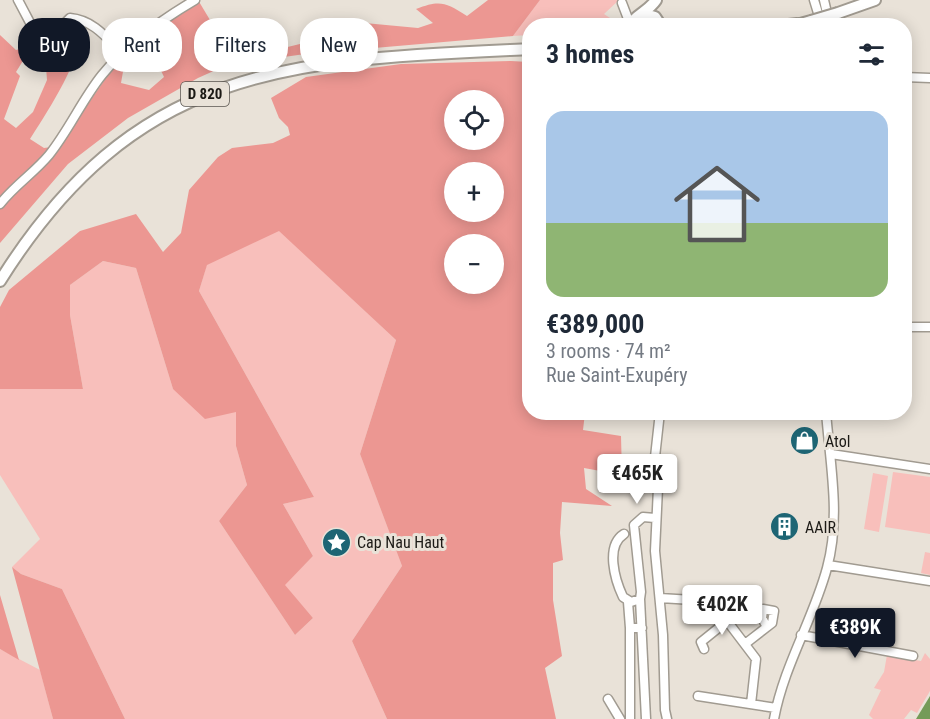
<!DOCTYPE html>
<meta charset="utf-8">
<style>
body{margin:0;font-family:"Roboto Condensed",sans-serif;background:#f2f2f3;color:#1f2937;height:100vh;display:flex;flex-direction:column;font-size:22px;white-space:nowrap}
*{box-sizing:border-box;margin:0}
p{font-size:20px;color:#747a83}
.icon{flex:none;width:33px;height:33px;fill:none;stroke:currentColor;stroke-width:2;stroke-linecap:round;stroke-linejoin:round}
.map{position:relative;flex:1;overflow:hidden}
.panel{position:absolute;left:522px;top:18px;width:390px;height:402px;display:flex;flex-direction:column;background:#fff;border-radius:24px;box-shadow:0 3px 15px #0003}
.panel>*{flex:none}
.top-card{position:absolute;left:18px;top:18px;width:414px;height:54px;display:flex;gap:12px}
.fabs{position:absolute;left:444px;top:90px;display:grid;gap:12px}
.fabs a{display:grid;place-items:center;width:60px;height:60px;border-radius:50%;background:#fff;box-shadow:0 3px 15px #0003;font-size:30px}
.price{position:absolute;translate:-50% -51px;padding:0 14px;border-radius:6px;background:#fff;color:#222;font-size:20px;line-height:39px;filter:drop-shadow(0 2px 3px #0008)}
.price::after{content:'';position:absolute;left:50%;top:36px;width:18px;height:14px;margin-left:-9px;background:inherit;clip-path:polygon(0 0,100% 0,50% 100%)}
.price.on{background:#111827;color:#fff}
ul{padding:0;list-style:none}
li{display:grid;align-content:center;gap:12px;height:318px;padding:0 24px}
li span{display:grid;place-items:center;height:186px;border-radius:18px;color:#555}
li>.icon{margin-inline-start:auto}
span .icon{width:108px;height:108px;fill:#fffc;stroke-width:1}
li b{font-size:26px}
h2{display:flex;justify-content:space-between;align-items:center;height:72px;padding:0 24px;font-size:26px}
.chip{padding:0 21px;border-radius:24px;background:#fff;box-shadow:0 3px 15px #0003;font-size:21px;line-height:54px}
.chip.on{background:#111827;color:#fff}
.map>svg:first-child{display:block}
</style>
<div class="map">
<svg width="930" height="719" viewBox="0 0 930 719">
<rect width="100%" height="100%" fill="#e9e2d8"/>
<path fill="#f8bfbb" d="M540,0h79l-15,14 12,8 -2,3 -84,1 -1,9 -16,1z
M279,230l117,110 -36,114 42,112 -50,75 35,78h-262l-63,-130 -41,-15 -9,-7 28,-28 -40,-64v-86h83l-13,-74v-30l33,-24 33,7 37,121 63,23v34l11,39 -28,36 76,114 18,-17 -29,-33 29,-29 -30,-52 31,-7 -115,-206 8,-27z
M893,472l37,5v57l-45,-7z
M873,473l15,3 -9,56 -15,-3z
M925,552l5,1v22l-9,-2z
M0,649l40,21 13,49h-53z
M925,653l5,6v32l-13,22 -6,-3 -7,9h-31l-4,-4 12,-25 -7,-2 10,-16 3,-17 34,6z"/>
<path fill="#ec9792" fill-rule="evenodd" d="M198,0l36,60 74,-18 2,6 53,-6 -9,-20 64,6 15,-5 -17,-14c24,-9 29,-7 51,7l21,-16h52l-27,36 -208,18 -78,11 -29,13 -70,40 -60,46 -68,79v-37l3,-6 -3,-3v-162l16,15 10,-3 3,4 -13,21 4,4 -16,43 12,9 17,-16 14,-32 -1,-13 14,-16 9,-29 13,-1 4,3c-11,44 -31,76 -56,115l14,9 15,-2 58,-84 7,4 -3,17 28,7 15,-13 -8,-17v-22l-5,-6z
M511,61l18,1 1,350 55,1 -2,17 38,6 1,39 -38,-7 2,21 26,17 -50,-4 -2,31 3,27 -10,3v37l9,56 -17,12 11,51h-169l-35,-78 50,-75 -42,-112 36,-114 -117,-109 -72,34 -8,26 115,206 -31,7 30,52 -28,29 28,33 -18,17 -76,-114 28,-36 -11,-39v-34l-31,7 -32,-30 -37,-121 -33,-7 -33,24v30l13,74h-83v-82l9,-17 71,-59 56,-17 27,38 18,-19 8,-43 29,-33 14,-9 41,-5 17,-8 -2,-8 -9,-9 -8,-20 35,-21 95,-13zM454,100h40v40h-40zM454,172h40v40h-40zM494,244v40h-40v-40z
M12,567l9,7 41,15 63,130h-72z
M0,595l19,65 -19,-11z"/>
<path fill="#749b58" d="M930,696v23h-14z"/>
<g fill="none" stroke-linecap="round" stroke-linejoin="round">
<defs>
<path id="minor" d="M18,0l28,53 7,1 13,-32 4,-4c23,2 36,19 52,35
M814,0l8,26
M824,0l6,26
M622,3l8,21
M904,77l26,1
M0,204c15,-19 34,-31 49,-49 20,-25 33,-55 53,-80 25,-31 59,-55 93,-75
M904,327h26
M660,412l-5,45 3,31 -3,63 8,84 2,75 2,9
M831,454l99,15
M624,534c-19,12 -9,46 -1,63l8,5 9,-3 1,-7 -7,-67 9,-8 12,1
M828,565l102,16
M660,598l49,3 6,4 41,54 -5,45
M640,599l6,120
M628,602l2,26
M801,635l112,21
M745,644l27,-21 2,-12 -11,-2 -1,9 5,9
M704,649l-3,-7 26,-21
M698,696l78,12
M608,699l12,20
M630,719v-91h12
M774,719c10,-54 39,-99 53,-151 14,-50 3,-105 -1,-156"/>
<path id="major" d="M838,13l37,-13
M645,14l10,3 6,9
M629,26c7,-12 19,-14 27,-26
M780,26l17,-2
M793,26l18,-5
M0,281c138,-220 294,-221 530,-232"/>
</defs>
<use href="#minor" stroke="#a19b91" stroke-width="11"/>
<use href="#major" stroke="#a19b91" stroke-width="14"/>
<use href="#minor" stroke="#fff" stroke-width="8"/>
<use href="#major" stroke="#fff" stroke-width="10"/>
<defs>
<path id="major-bridge" d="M811,21l27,-8"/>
</defs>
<use href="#major-bridge" stroke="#a19b91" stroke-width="14" stroke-linecap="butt"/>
<use href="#major-bridge" stroke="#fff" stroke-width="10"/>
</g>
<defs>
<symbol id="shop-disc" viewBox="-11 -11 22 22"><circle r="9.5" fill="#1e6574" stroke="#e9e2d8"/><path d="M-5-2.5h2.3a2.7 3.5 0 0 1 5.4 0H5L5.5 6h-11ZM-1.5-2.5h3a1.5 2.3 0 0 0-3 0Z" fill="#fff"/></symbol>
<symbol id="building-disc" viewBox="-11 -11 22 22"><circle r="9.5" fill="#1e6574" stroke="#e9e2d8"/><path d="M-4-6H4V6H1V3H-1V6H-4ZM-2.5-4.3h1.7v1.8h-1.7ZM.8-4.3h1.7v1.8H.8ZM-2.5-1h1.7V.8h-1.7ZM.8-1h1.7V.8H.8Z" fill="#fff"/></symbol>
<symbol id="sight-disc" viewBox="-11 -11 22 22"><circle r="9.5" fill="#1e6574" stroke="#e9e2d8"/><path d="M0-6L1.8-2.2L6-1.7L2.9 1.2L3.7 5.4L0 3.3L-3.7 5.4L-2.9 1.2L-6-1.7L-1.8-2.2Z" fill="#fff"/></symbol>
</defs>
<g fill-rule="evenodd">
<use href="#shop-disc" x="788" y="424" width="33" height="33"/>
<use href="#building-disc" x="768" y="510" width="33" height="33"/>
<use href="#sight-disc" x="320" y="526" width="33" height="33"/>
</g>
<g text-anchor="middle" stroke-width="6" stroke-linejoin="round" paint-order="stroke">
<rect fill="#e9e2d8" stroke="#5a5650" stroke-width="1.5" x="181" y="82" width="48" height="24" rx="4.5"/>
<g font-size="15" font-weight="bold" fill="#1c1a16">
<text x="205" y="99">D 820</text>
</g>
<g font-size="16" fill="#1c1a16" stroke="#e9e2d8" text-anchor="start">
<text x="825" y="447">Atol</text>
<text x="805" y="533">AAIR</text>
<text x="357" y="548">Cap Nau Haut</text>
</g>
</g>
</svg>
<div class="fabs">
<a><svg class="icon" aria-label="locate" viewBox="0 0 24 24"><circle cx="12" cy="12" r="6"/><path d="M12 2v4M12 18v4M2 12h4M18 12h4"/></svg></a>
<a>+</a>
<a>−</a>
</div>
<b class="price" style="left:637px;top:505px">€465K</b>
<b class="price" style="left:722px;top:636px">€402K</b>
<b class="price on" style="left:855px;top:659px">€389K</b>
<div class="top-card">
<a class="chip on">Buy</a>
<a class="chip">Rent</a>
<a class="chip">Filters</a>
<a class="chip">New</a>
</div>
<section class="panel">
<h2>3 homes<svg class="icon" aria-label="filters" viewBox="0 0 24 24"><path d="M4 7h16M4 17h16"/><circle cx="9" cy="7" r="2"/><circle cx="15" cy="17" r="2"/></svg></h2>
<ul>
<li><span style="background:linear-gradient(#a9c7e8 60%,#8fb573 0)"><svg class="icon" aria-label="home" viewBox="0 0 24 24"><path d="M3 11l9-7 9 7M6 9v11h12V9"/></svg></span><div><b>€389,000</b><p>3 rooms · 74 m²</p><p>Rue Saint-Exupéry</p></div></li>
</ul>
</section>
</div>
